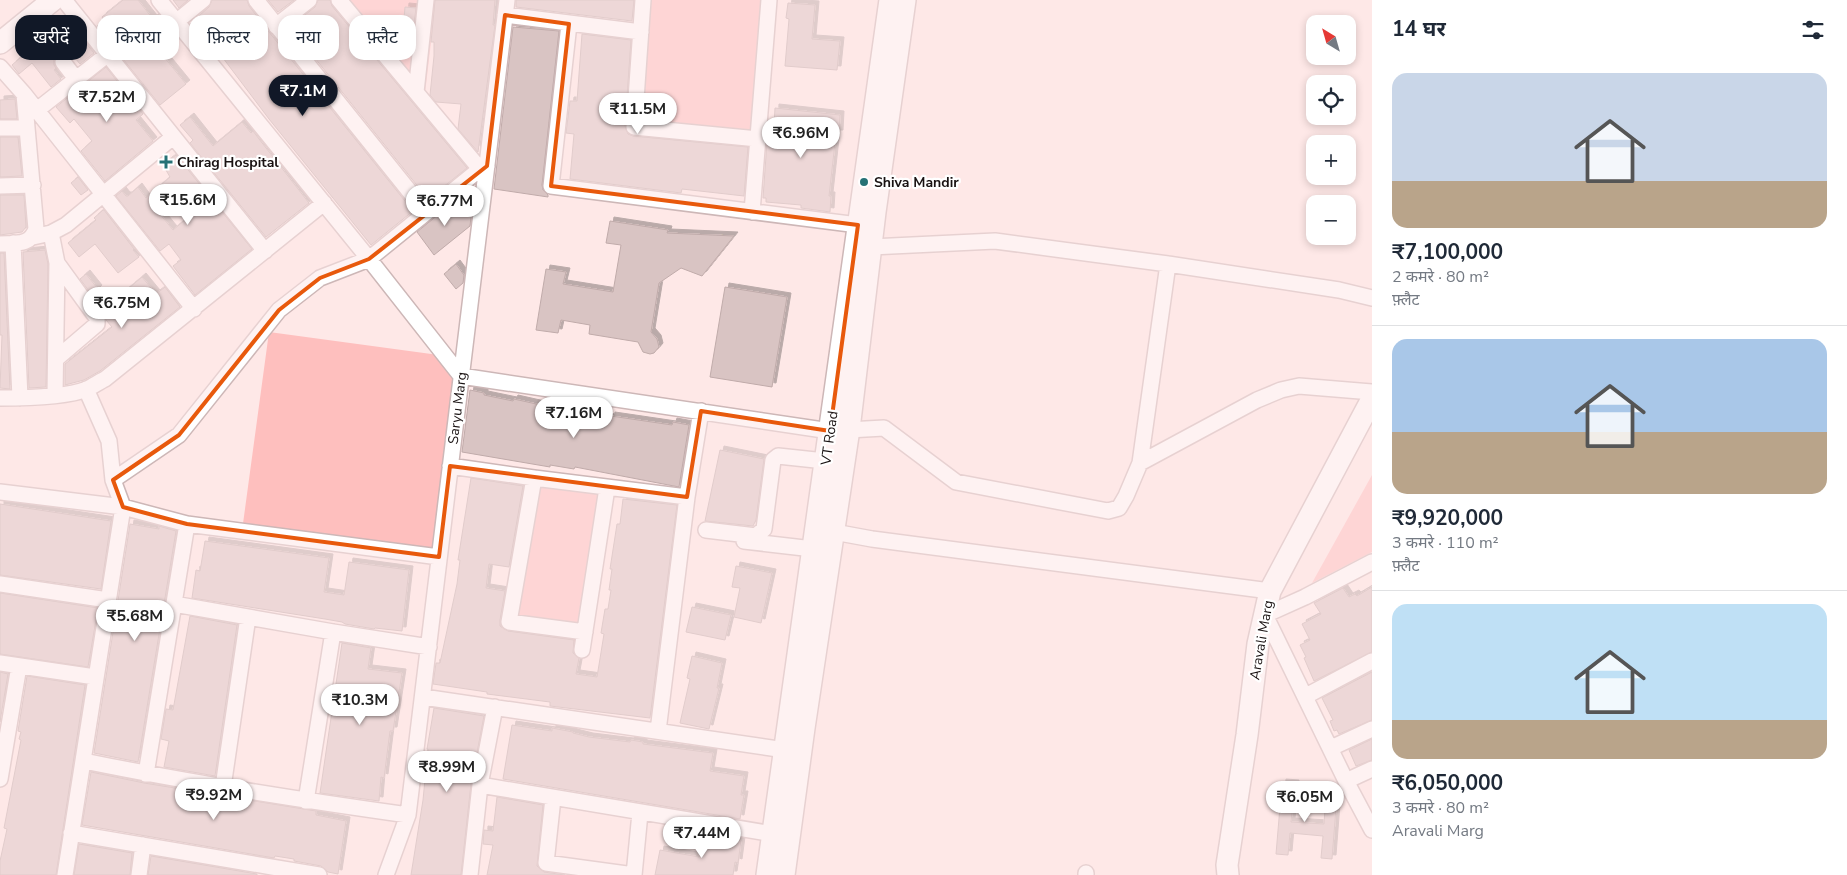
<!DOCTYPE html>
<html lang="hi">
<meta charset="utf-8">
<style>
body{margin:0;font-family:"Nunito Sans","Noto Sans Devanagari",sans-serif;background:#f2f2f3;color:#1f2937;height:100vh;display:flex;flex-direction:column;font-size:19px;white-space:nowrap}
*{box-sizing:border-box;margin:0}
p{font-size:16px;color:#747a83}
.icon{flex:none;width:28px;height:28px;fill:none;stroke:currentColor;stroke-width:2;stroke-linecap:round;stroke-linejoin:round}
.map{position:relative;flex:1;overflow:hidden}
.panel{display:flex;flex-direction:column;background:#fff;width:475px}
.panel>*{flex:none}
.top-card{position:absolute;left:15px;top:15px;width:475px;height:45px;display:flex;gap:10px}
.needle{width:32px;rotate:323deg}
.buttons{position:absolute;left:1306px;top:15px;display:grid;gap:10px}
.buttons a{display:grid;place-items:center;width:50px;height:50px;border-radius:10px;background:#fff;box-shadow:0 2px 8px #0003;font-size:25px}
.price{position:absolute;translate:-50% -42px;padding:0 11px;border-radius:18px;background:#fff;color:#222;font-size:16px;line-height:32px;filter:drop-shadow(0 1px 2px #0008)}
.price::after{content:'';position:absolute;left:50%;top:30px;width:15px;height:11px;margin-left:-8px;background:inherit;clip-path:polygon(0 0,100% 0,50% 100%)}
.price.active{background:#111827;color:#fff}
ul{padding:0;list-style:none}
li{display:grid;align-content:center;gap:10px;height:265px;padding:0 20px}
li+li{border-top:1px solid #e0e1e3}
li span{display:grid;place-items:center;height:155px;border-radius:15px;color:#555}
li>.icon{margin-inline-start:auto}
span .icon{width:90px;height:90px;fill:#fffc;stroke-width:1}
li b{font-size:21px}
h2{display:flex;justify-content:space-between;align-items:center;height:60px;padding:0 20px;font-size:21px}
.chip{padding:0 18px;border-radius:15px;background:#fff;box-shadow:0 2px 8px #0003;font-size:18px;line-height:45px}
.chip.active{background:#111827;color:#fff}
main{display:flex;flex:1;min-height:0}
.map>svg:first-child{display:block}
</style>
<main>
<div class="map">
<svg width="1372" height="875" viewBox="0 0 1372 875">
<defs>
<filter id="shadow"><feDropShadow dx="4" dy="-4" stdDeviation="0" flood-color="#0004"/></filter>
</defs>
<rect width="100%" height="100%" fill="#fee8e7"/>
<path fill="#febfbe" d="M339,0h97l-12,102z
M644,0h125l-11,139 -124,-12z
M269,332l177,24 15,20 -22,181 -197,-26z
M1372,475v77l-60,31z
M534,478l73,10 -25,162 -73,-28z"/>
<path fill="#d9c4c3" stroke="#c0abaa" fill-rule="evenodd" filter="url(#shadow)" d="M123,0h15l15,19 3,-2 9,11 -15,12 36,44 -26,21 -41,-51 8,-6 -12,-15 -7,6 -11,-13 7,-6 -2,-3z
M173,0h15l-9,8z
M212,0h35l2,6 20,26 144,179 -42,34 -102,-126 -46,-61 -1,1 -10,-12 -2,1 -20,-24 19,-17z
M268,0h26l-16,12z
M318,0h12l2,6 135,162 -39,31 -138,-172 25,-20z
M435,0h60l-2,25h2l-17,127 -20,-23 3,-25 -25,-2 -6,-7 4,-39v-14h-3z
M516,0h118l-2,21 -116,-14z
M788,3l27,2 -3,34 28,2 -3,29 -52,-4 4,-47 -3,-1z
M405,7l11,1 -4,32 -10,-1z
M72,26l22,27 -14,11 -10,-12 -13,3 -3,4v6l2,3 -2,2 7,9 -10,8 -19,-24 -13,11 -7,-9 15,-13 3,3 24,-20 3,3z
M513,27l46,4 -17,154 1,5 5,5v2l-54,-8z
M582,34l49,6 -6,86 3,8 5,2 115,11 -4,49 -62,-7 -1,4 -111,-14 4,-45 -8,-1 4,-32h7z
M106,67l37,47 -7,6 17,21 -48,40 -24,-30 11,-10 -18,-22 -4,4 -14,-16z
M15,99l2,20h-17v-19z
M775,108l65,7 -1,19h-3l-7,62h2l-1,16 -29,-4v-3l-35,-3v-4h-3l4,-56h6z
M190,117l23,29 29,-24 9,11 2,-2 6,8 50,64 -43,34 -76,-94 3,-3 -13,-15z
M0,137h18l4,39 -22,1z
M176,155l76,94 -57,46 -22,-29 8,-6 -12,-16 -9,7 -44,-55 6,-5 4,5h2l10,-9 8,11 24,-21 -7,-12zM177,198l14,17 -18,15 -14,-17z
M78,177l10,13 -7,5 -10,-12z
M0,195h24l2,32 -4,5 -22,3z
M456,200l15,17 -1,9 -36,29 -17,-23z
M103,210h1l30,39 -1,1 6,7 -21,16 -23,-29 -16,13 -11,-14 28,-23 -2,-2z
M610,221l58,9 -1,3 67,3 -32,40 -21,-8 -22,15 -8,49 6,7 2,8 -5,6 -4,1 -7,-2 -5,-10 -49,-8 1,-9 -29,-5 -3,13 -22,-3 10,-61 20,3 -3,12 50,8 8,-47 -15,-2z
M45,250l3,14 -2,123 -17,1 -6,-136z
M0,253h4l6,136 -10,-1 2,-53h-2z
M456,264l8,11 -1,8 -7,6 -12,-15z
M86,274l12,15 -6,6 -12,-16z
M142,277l14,17 9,-7 15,20 -80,64 -16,9 -19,5v-21l47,-37 -6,-7 -3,-10z
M725,287l62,10 -15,90 -62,-10z
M470,390l14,3v2l29,6 1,-2 49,11 1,-4 20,3 -1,4 28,5v-2l61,9 1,-3 16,3 -10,62 -104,-20 -1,2 -24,-4v2l-88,-15z
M720,450l44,9 -8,61 -3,6 -48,-5z
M471,478l52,8 -14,81 -20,-3 -3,24 19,3 -5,29v6l8,5 66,9 -1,13 6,5 -3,16 21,3 7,-43 -3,-1 4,-24h3l3,-19h-2l3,-21h-2l7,-45h3l3,-25 54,6 -27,213 -100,-12v-4l-63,-8v-2l-54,-8 3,-21h4l17,-79 3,-24h-2z
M0,504l111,17 -10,68 -101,-14z
M130,524l29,5v-3l17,5 -38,231 -44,-9z
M205,541l124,17 -5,34 20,3 5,-33 60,8 -7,61 -27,-3 -1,1 -29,-5 -3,-2 -17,-3 -133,-21 4,-28 4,1z
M736,566l36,7 -11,50 -27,-6 6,-29 -8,-1z
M1372,587v65l-58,29 -10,-23 2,-1 -6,-12 10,-5 -8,-16 19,-10 -7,-11 29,-15 6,9 6,-3 2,2z
M0,593l98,15 -10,59 -88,-13z
M692,607l39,8 -6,25 -39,-8z
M190,616l47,9 -22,151 -51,-9 5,-26 -8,-2 5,-30 7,1z
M342,643l29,5 -3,21 34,4 -9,58h-3l-6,47 -3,-1 -2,24 -59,-8z
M692,656l30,7 -5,25h2l-10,41 -29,-6 10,-44 -3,-1z
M0,672l8,2 -8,48z
M1372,672v48l-33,14 -2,-4 -3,1 -4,-10 3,-1 -11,-22z
M27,676l58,9 -29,190h-56v-14l7,-32 -3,-1 17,-88 -2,-1 2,-7 -3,-1z
M434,708l50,8 -13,68 -10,91h-50l12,-75 5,-51h-1z
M512,725l40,6v-3l21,4v1l16,4 41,5 1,-2 12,2v2l70,9 -3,18 34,5 -3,19h3l-4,24 -237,-40z
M1372,739v21l-16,6 -7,-16z
M91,772l53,11 172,28v4l30,6 -8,53 -10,-2 -7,-6 -27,-5v-2l-19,-3 -1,2 -192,-33z
M1282,783l13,1 -4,38 33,2 2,-30 11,1 -5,64 -11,-1 2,-22 -33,-3 -2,22 -12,-1z
M497,797l46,8 -6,61 7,6 21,3h-78l6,-30 -10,-1 1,-14 9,1z
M702,836l39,5 -3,22 -3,-1 -2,13h-78l5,-25 39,7z
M79,844l53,9 -2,22h-56z
M151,856l106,18v1h-109z"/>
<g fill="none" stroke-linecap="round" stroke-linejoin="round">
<defs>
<path id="street" d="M64,0l201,251
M159,0l210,259 92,117 369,55 54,-3 72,54 152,29 11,-3 7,-12 14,-33 28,-199
M256,0l170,212
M339,0l141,169
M643,0l-9,127 124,12
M505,15l136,17
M176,22l27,-22
M569,24l-18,162 307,39
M276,26l33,-26
M63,62l13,17
M0,67l24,27 170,215
M416,92l10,-92
M37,110l71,-56
M0,128h27
M0,186l33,-1
M752,212l17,-212
M51,233l6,30 -2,131
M33,237l18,-4 15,-8 107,-88
M13,243l7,155
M0,244c16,-1 30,2 36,-15l-12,-135
M871,247l124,-6 173,23 171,26 33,8
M56,359l41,-35v-6l-3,-4 -37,-51
M0,398c22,0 67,-1 87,-9 6,-3 12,-7 18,-10l219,-176
M1140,463l117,-63 24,-10 18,-4 73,6
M450,466l84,12 153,19 -29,234
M534,478l-25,144 76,10
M113,480l66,-45 100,-125 41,-32 49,-19 111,-90 7,-3
M0,492l123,15 64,17 252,33
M687,497l14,-86
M706,530l50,6 8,-7 9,-69 5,-4 47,5
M834,532l38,7 398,52
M744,541l69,8
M1372,562l-67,35 -40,18 81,166 26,49
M0,584l108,16
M174,604l159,28 96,15
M582,650l25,-162
M0,663l95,14
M1306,696l66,-35
M423,697l362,53
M1331,748l41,-19
M84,761c107,22 216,39 324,54
M146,774l41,-250
M0,779l19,-113
M1346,781l26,-12
M480,785l293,49
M223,787l25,-170
M553,798l-7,65 88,12
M306,801l27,-169
M71,833l248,42
M65,875l58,-368 -10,-27 -4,-39 -23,-52
M139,875l4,-30
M386,875l22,-60 99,-815
M470,875l10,-90 15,-78
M634,875l6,-62
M1086,875v-2"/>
<path id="secondary" d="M0,43l53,-43
M767,875l123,-875
M784,875l20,-147 45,-299 26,-217 30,-212
M1228,875l-1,-10 20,-130 11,-91 12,-53 102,-192"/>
</defs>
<use href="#street" stroke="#cdb7b7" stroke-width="18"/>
<use href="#secondary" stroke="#cdb7b7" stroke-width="24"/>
<use href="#street" stroke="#fff" stroke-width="15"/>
<use href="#secondary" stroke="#fff" stroke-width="21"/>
</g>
<path d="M0 0H1372V875H0ZM505,15l64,9 -18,162 307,39 -28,206 -129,-20 -14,86 -237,-31 -11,91 -252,-33 -64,-17 -10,-27 66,-45 100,-125 41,-32 49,-19 118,-93z" fill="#fee8e7" fill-opacity=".55" fill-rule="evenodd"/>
<path fill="none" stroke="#e8590c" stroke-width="4" stroke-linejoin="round" d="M505,15l64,9 -18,162 307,39 -28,206 -129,-20 -14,86 -237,-31 -11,91 -252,-33 -64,-17 -10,-27 66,-45 100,-125 41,-32 49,-19 118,-93z"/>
<g fill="#267175" stroke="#fff" stroke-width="2">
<path d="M163.5 154.5h5v5h5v5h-5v5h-5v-5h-5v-5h5z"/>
<circle cx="864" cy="182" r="5"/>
</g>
<g text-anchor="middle" stroke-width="4.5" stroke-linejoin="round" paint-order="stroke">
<g font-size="14" font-weight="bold" fill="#191212" stroke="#fff" text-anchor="start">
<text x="177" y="167">Chirag Hospital</text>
<text x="874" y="187">Shiva Mandir</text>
</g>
<g font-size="14" fill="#191212" stroke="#fff">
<text transform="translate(457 408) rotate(-83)" y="5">Saryu Marg</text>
<text transform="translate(829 438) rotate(-82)" y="5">VT Road</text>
<text transform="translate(1261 640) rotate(-80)" y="5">Aravali Marg</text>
</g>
</g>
</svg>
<div class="buttons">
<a><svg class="needle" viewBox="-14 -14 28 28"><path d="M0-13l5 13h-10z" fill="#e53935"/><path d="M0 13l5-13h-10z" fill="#747a83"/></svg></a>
<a><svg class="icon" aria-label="locate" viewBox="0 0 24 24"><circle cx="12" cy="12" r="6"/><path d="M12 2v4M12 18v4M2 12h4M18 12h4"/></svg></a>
<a>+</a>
<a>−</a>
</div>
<b class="price active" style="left:303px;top:117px">₹7.1M</b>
<b class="price" style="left:107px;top:123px">₹7.52M</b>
<b class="price" style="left:638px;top:135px">₹11.5M</b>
<b class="price" style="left:801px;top:159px">₹6.96M</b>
<b class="price" style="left:188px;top:226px">₹15.6M</b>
<b class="price" style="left:445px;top:227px">₹6.77M</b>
<b class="price" style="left:122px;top:329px">₹6.75M</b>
<b class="price" style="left:574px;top:439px">₹7.16M</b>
<b class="price" style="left:135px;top:642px">₹5.68M</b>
<b class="price" style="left:360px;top:726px">₹10.3M</b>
<b class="price" style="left:447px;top:793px">₹8.99M</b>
<b class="price" style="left:214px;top:821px">₹9.92M</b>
<b class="price" style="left:1305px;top:823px">₹6.05M</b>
<b class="price" style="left:702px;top:859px">₹7.44M</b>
<div class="top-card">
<a class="chip active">खरीदें</a>
<a class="chip">किराया</a>
<a class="chip">फ़िल्टर</a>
<a class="chip">नया</a>
<a class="chip">फ़्लैट</a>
</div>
</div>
<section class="panel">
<h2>14 घर<svg class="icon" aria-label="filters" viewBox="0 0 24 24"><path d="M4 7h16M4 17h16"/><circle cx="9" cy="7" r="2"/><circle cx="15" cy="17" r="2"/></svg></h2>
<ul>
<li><span style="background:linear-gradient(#c9d6e8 70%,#b9a48a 0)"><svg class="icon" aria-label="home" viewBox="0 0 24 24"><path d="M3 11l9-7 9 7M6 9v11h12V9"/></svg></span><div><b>₹7,100,000</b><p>2 कमरे · 80 m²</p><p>फ़्लैट</p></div></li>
<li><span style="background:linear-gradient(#a9c7e8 60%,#b9a48a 0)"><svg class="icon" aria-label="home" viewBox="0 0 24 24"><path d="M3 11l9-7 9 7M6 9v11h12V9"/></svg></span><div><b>₹9,920,000</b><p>3 कमरे · 110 m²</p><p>फ़्लैट</p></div></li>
<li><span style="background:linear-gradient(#bfe0f5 75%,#b9a48a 0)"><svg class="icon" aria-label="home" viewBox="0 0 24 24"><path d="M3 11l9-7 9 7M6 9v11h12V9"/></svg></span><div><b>₹6,050,000</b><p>3 कमरे · 80 m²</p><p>Aravali Marg</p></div></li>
</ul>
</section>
</main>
